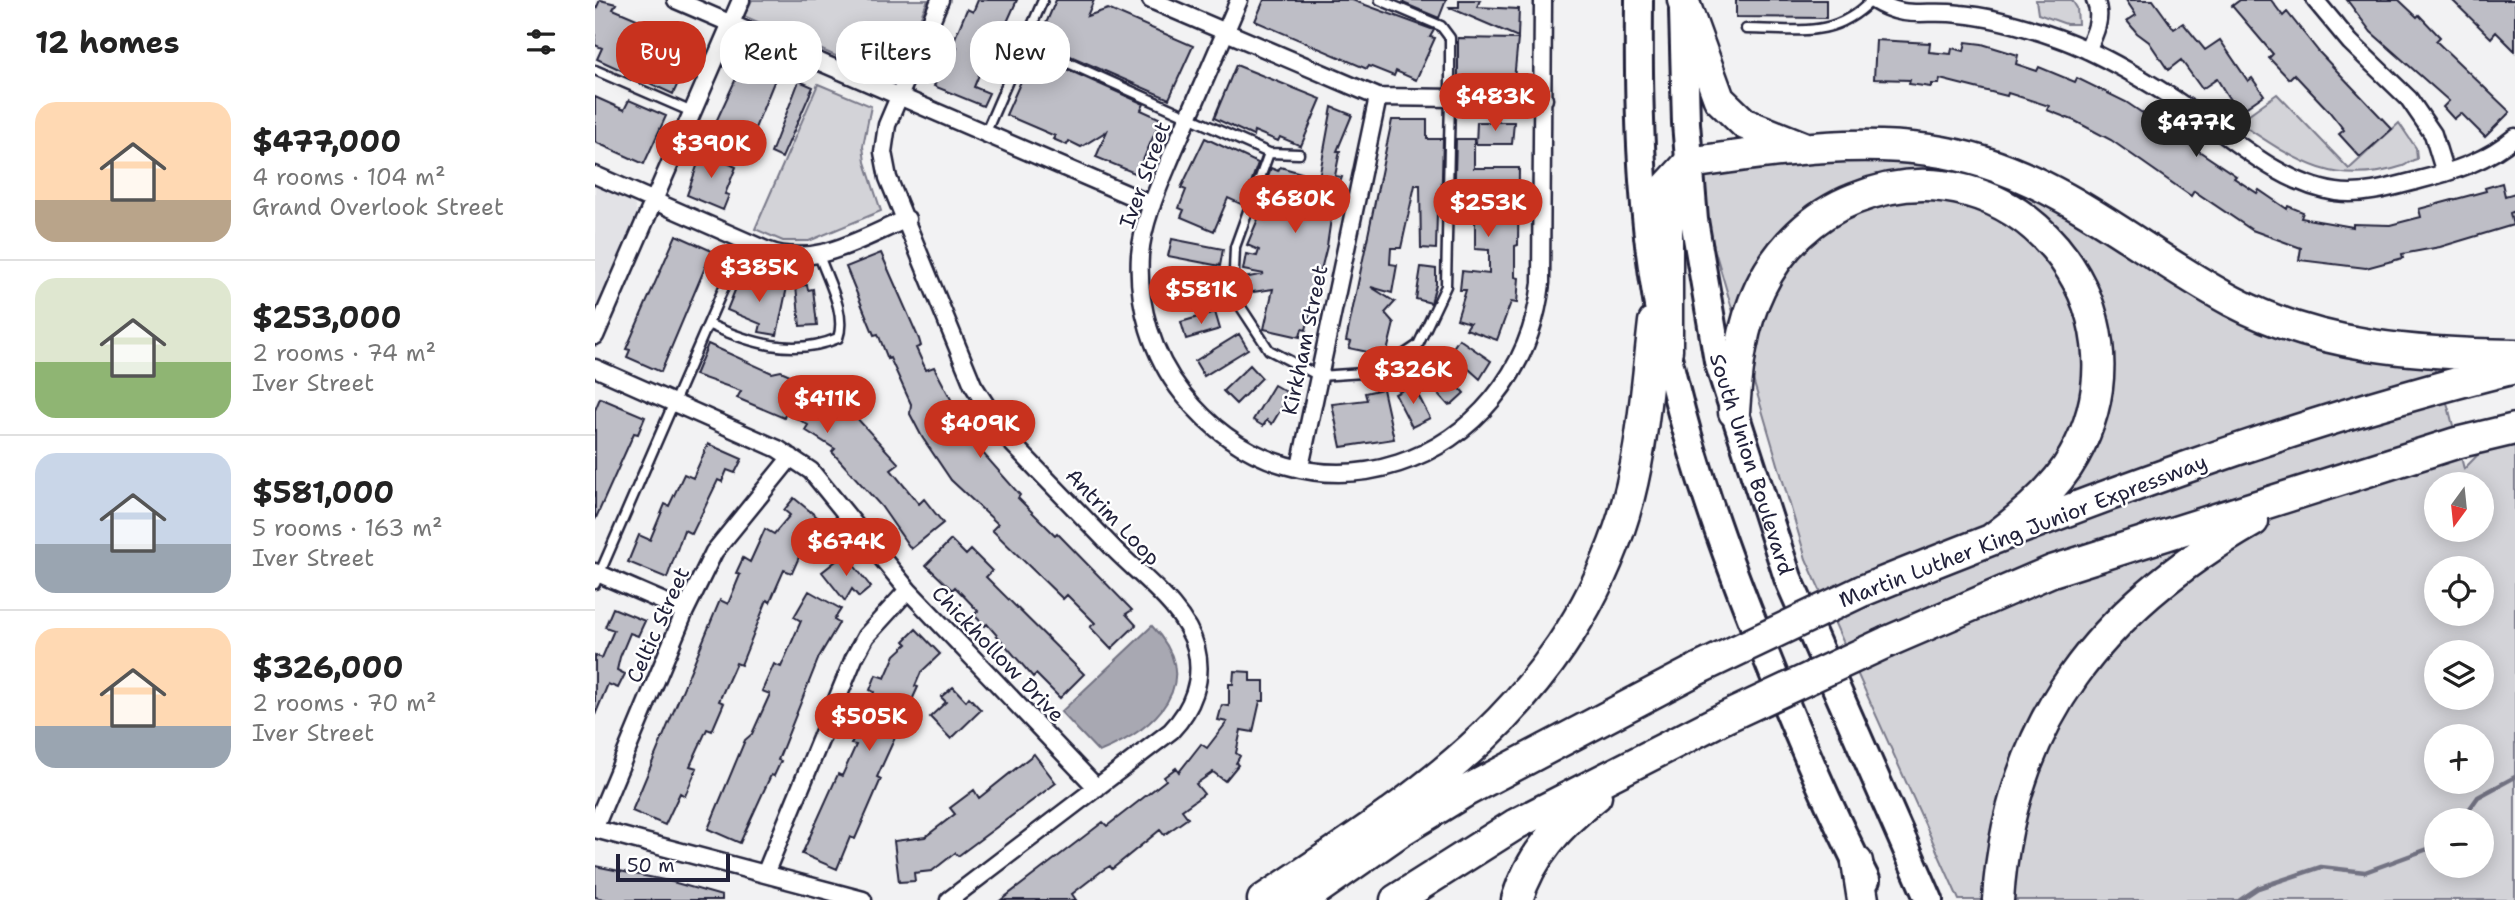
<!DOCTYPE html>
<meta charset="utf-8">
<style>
body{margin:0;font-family:"Shantell Sans",sans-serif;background:#f2f2f2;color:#222;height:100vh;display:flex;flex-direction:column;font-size:26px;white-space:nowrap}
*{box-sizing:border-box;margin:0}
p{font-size:23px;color:#767676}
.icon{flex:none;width:38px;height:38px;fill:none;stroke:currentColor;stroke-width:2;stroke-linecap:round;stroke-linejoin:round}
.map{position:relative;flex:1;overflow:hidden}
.details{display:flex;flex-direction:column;background:#fff;width:595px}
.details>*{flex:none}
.banner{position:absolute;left:21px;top:21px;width:665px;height:63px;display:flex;gap:14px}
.needle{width:46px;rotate:195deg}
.buttons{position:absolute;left:1829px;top:472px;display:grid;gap:14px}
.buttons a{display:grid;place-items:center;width:70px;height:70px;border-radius:50%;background:#fff;box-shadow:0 4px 18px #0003;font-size:35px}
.scale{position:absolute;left:21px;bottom:18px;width:114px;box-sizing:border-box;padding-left:7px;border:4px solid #22223b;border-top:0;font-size:19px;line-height:24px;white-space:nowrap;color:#22223b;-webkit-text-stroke:5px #fff;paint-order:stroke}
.price{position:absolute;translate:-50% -60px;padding:0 16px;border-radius:24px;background:#c8321e;color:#fff;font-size:23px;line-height:46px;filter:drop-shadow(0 2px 4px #0008)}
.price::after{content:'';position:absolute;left:50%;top:42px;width:21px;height:16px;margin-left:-10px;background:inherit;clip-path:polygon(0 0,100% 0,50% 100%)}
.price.current{background:#222;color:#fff}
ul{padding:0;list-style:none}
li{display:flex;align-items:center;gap:21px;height:175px;padding:0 35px}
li+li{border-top:2px solid #e0e0e0}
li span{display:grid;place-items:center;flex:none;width:196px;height:140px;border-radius:21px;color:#555}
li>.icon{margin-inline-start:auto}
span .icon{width:84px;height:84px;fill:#fffc;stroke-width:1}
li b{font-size:30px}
h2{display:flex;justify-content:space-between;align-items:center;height:84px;padding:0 35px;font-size:30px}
.pill{padding:0 24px;border-radius:28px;background:#fff;box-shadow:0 4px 18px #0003;font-size:24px;line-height:63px}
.pill.current{background:#c8321e;color:#fff}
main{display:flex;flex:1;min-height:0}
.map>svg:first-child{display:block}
</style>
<main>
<section class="details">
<h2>12 homes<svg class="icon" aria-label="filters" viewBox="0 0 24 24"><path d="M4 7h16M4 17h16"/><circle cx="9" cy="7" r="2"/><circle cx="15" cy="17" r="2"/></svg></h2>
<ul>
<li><span style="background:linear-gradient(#ffd9b3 70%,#b9a48a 0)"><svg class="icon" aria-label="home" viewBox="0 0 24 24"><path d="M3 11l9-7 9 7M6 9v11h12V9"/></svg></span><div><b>$477,000</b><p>4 rooms · 104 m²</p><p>Grand Overlook Street</p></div></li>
<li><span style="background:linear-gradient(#dfe7d0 60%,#8fb573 0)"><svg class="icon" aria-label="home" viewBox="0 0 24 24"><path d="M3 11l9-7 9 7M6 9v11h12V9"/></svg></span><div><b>$253,000</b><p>2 rooms · 74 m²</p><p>Iver Street</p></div></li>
<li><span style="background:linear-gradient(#c9d6e8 65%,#9aa5b1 0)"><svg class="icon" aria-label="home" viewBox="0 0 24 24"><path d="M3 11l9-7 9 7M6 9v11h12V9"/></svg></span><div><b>$581,000</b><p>5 rooms · 163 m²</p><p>Iver Street</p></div></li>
<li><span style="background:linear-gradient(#ffd9b3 70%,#9aa5b1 0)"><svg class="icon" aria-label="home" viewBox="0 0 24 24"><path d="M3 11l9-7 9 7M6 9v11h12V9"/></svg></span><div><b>$326,000</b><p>2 rooms · 70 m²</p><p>Iver Street</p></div></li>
</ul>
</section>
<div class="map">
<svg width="1920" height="900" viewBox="0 0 1920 900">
<rect width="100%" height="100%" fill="#f2f2f3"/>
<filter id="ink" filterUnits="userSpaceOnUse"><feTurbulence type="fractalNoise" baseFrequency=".0143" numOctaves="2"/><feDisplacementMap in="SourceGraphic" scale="14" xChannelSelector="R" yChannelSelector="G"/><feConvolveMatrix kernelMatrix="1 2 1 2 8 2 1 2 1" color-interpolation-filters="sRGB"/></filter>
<g filter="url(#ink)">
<path fill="#e2e2e6" d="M0,186l39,17 3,11 -42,97z"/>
<path fill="#d3d3d8" stroke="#7a7a8a" stroke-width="2" fill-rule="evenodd" d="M157,0h176l-35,81 -149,-65z
M1441,0h36l5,8 1,16h-12l-28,-10z
M223,84l53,22 -8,40 2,16 16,49 -72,30h-26l-28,-12z
M1682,94l72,75 50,-46 17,25 1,11c-6,1 -9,5 -14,7 -70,23 -109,-7 -165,-44z
M1250,147l136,14 283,155 164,36 20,54 16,63 35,-36 16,-3v470h-505l13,-86 14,-43 30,-59 -5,-35 -72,223h-31l-153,-341 -117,-396zM1841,485h45v45h-45zM1841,569h45v45h-45zM1841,653h45v45h-45zM1841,737h45v45h-45zM1841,821h45v45h-45z"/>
<path fill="#a8a8b2" stroke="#727282" stroke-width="2" d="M557,626c54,57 4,103 -53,126l-38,-40z"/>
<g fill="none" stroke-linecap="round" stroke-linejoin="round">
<path stroke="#727282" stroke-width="4.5" d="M1866,821l17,-24 37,-20
M1645,900l18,-12 63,-21 44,5 71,-26"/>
</g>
<path fill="#bebec6" stroke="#22223b" stroke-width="2" d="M5,0l16,4 -3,5 83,35 -23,50 -76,-35 5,-11 -7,-3v-34z
M383,0h39l-30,67 -4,-2 -9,22 15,6 -6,13 -49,-20 8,-19 5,2 10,-22 -5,-2 15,-36 6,3z
M461,0h38l-7,16 21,-7 85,37 -24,53 -131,-57z
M669,0h88l82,30 -4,7 5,1 -19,42 -20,-9 -2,5 -25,-10 -2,3 -112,-48z
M809,0h42l-7,18 -36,-15z
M864,0h21l-3,7 42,2 -1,28 -70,-30h11z
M1141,0h90v18l-90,-1z
M1531,0h27l21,29 9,-6 22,27 15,-10 28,41 4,-3 12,17 -26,18 -21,-34 -15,10 -21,-29 -13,10 -19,-28 -12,-9 -10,-12 9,-6z
M1645,0h31l12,16 4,-4 32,40 73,77 -32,28 -21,-23 5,-4 -16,-20 -34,-36 -5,5 -20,-21 4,-4 -41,-48z
M1752,0h52l18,17 2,-2 21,22 -4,4 74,71 -25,25 -24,-24 -7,6 -11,-12 6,-6 -78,-69z
M1857,0h63v51l-19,-19 -5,6z
M863,38l60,1 -4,41 -56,-1z
M1281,40l54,3 -1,9 22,2 1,-6 12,3 2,-9 16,2 36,11 -2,9 21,7 2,-4 36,15 2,-4 49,24 110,74 -2,2 23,15 2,-3 28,19 1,-3 15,6 -2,6 52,9v-3l37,1 31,-8 -2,-8 67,-18 -1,-3 17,-5 3,13 10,-3v18l-5,2 3,12 -73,22 -38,7 1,4 -37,10 -67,-8 2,-12 -49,-18 -58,-39 -3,5 -80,-56 -36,-19 -28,-11 2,-4 -41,-13 -1,3 -67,-17 -1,5h-8v3l-22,-3 1,-4 -36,-1z
M438,54l111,50 -3,6 20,9 -24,55 -41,-17 11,-26 -26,16 -12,-6 -2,4 -14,-6 2,-3 -49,-21z
M150,59l22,9 -2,4 11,5 -27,66 -35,-17z
M641,65l85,34 -20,47 -21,-9 -2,4 -24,-10 -1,5 -39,-18z
M204,81l14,6 -31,71 -11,-5z
M0,97l29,13 5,-10 37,16 -22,48 -49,-22z
M737,107l20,8 -15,36h3l-5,25 7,1 -8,21 -7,48 -21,84 -4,-1 -2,8 -36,-8 9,-40 -27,4 -2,-15 20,-4 -21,-4 3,-16 11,2 2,-6 -12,-5 14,-33 -6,-2 16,-42 7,3 2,-4 39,11z
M797,120h35v19h16l-2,73h-4l-1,37 -15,-1 -1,-63h-5l-14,63h-10l-1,16 7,1 -5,28 -21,-6 24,15 -10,11 9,10 -8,33 -37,-8 2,-6 -5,-1z
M882,122h37l-2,22h-36z
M610,138l53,25 -15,42 -15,-7 -14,33 -33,-14 3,-7 -5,-2 7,-18 -5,-2z
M861,139h18v29h45l-1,77 -3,1v31l4,1 -2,25 -6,-1 -14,38 -31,-11 4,-6 -13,-4 9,-29h-6l2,-19 27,3v-24l-14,-1v-37h-21z
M109,146l14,6 -2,6 20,9 -11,27 4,1 -6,15 -36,-15z
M81,235l36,16 -51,121 -34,-15 3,-7 -4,-1z
M577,239l51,10 -3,17 -52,-10z
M286,253l38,86 2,7 -5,2 10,22 8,-3 40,76 46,52 -2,3 37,37 2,-2 75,77 -6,4 10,11 -25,24 -21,-22 5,-4 -28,-28 -4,4 -71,-69 6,-6 -47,-44 -29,-43 -12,-23 1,-10 -21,-46 -2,1 -10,-25 -4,1 -28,-68z
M826,267l15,2v15l-5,19 -15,-4z
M145,278l47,9 -10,48 -18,-3 2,-8 -34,-14z
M613,280l1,18 -36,2v-6l-4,1 -1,-12z
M212,285l1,5 5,-1 4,36 -17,1 -4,-40z
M620,312l5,17 -34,10 -5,-17z
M644,334l9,15 -44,27 -9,-15z
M864,339l32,22 -11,18 -30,-27z
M113,344l64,29 9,-2 34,15 29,18 55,60 -8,6 28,34 5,-5 19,24 -32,26 -30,-43 -49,-54 3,-3 -30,-19 3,-5 -22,-13 -2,6 -47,-20 4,-7 -46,-16z
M655,365l12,13 -26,26 -13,-13z
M839,367l13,14 4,-3 13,15 -12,11 -4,1 -25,-28z
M679,385l16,9 -18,30 -5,-4 -4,6 -10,-6z
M818,385l17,33 -18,9 -17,-33z
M788,389l11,50 -53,8 -9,-43 35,-4 -2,-7z
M5,398l45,19 -7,17 -4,-1 -39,87v-110z
M113,444l34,15 -7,14 -8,-3 -5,12 -4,-2 -26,54 -8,-4 -17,48 -39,-16 11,-27 11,5 15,-36 4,2 15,-32 9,4z
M199,498l28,23 -15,18 -15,34 -8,-3 -14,32 -3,-2 -26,65 -5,-2 -17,38 5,2 -12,28 -5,-2 -17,37 7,2 -12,28 -5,-3 -15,32 -33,-14 88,-211 8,4 12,-29 -4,-2 7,-15 7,4 15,-33 9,5 16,-19 -6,-5z
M356,540l15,15 5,-5 21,21 -6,6 98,97 -24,24 -24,-24 -3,3 -46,-53 -2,2 -11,-11 4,-4 -23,-24 -3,3 -26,-25z
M250,554l26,33 -12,10 -7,-8 -7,12 -23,-29z
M214,591l32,18 -7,11 5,3 -20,34 -41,103 3,1 -7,15 -3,-1 -31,68 -32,-14 37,-89 7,-6 18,-40 -8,-3 12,-27 7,3 20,-46 -7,-4z
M18,608l32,13 -7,15 -8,-3 -10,24 -3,13 8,4 -7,14 -10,-4 -13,31v-60l7,3 12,-28 -9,-3z
M321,629l24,25 -19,18 -6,14 3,1 -41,90 4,2 -26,60 -5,-2 -13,32 -35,-15 36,-80 4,2 14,-31 -5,-1 23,-52 -4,-2 6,-15 9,3 10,-23 12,-11 -3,-3z
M639,671l16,1v9h14v20h-4l-7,31 -12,-2 -5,23 4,3 -4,7 2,2 -13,16 -12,-9 -17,12 8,10 -22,16 6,8 -24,17 -4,-5 -48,39 -2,-3 -7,4 -31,24 4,6h-75l102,-78 4,4 59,-46 -2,-3 12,-9 3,4 22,-28 6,4 20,-26 -9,-2 4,-15 7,1v-22h4z
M358,687l13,14 3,-4 12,13 -30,29 -21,-22 16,-15 -5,-5z
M439,754l22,29 -98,73 -3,-3 -23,18 -18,2 1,8 -16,1 -5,-41 31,-4 30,-23 -5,-6 24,-18 5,8z
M0,866l74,15 53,15v4h-115l-12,-3z"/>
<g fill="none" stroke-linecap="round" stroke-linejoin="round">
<defs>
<path id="lane" d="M1151,29c51,0 87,11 126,-29
M429,43l245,110 30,1
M0,70l97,42
M390,134l58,-134
M674,153l-34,94 -2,48 36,55 50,26 59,-4 40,-27 28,-59 4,-188v-60l-9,-12 -61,-26
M113,324c42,19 86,33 130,14 9,-25 -11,-59 -19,-83
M0,584l149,-343"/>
<path id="street" d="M81,0l476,205
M345,0l-53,125 -4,27 5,26 85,207 34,53c36,37 72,75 108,112 28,28 71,59 81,98 8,32 -4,61 -25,83l-222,169
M556,0l227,97 166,2
M644,0c-21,50 -43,100 -65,150 -14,34 -31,69 -34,105 -3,50 12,100 43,139 118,149 337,73 358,-111l2,-283
M1278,0c34,21 51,9 87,14 32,3 67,13 98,24 40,14 95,46 131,71 44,30 92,75 147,83 27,4 56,-5 83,-12 36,-9 68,-19 96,-43
M1720,0l35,42 59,57 24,35 12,39
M1492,50c8,-16 16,-33 8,-50
M0,175l171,75c50,19 95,-12 141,-31
M0,336l146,-336
M0,368l183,81 33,22 97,119 189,198
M705,467l78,-370
M0,572l90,39
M0,827l90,-216 29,-59 77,-95
M0,829l268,71
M170,874l89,-216 12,-22 42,-46"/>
<g id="primary">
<path d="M1044,0c-1,101 1,201 18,300 21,124 61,237 108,353 31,77 63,154 101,227"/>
<path id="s1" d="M1088,10l3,113 8,97 24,141 70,217 141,322"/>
</g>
<path id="highway" d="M1088,0l36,99 26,25 58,23
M1072,350v-163l22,-24c94,-13 201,-31 294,-1 93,29 164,94 249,139 86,46 187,53 283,54
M1139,412c3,-43 7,-85 26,-124 19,-40 53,-73 94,-89 160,-65 303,109 220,257 -18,33 -52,61 -82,83
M1267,591c213,-86 429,-168 653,-223
M1292,642l165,-71 404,-128 59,-14
M1262,862l6,38
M668,900c152,-101 292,-187 356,-370 23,-66 27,-139 35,-208
M707,900l100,-70 64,-39 234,-123
M801,900l120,-76 208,-106
M922,900c13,-44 43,-76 79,-104
M1403,900c11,-178 105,-293 255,-379"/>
</defs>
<use href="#lane" stroke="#22223b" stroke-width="13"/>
<use href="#street" stroke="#22223b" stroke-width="21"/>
<use href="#primary" stroke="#22223b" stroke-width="32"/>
<use href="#highway" stroke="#22223b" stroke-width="35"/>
<use href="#lane" stroke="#fff" stroke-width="8"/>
<use href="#street" stroke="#fff" stroke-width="16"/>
<use href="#primary" stroke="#fff" stroke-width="26"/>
<use href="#highway" stroke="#fff" stroke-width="30"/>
<defs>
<path id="highway-bridge" d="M1105,668l162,-77
M1129,718l163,-76"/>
</defs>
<use href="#highway-bridge" stroke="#22223b" stroke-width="35" stroke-linecap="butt"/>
<use href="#highway-bridge" stroke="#fff" stroke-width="30"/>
</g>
</g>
<g text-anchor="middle" stroke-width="5" stroke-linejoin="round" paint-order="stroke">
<g font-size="21" fill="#22223b" stroke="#fff">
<text transform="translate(550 175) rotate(-70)" y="7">Iver Street</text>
<text transform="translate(710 340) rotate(-78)" y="7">Kirkham Street</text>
<text dy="7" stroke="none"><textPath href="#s1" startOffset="462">South Union Boulevard</textPath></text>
<text transform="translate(518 517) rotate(46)" y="7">Antrim Loop</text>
<text transform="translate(1428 531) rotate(-21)" y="7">Martin Luther King Junior Expressway</text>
<text transform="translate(63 625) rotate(-66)" y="7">Celtic Street</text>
<text transform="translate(403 654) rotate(46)" y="7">Chickhollow Drive</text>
</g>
</g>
</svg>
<div class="buttons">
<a><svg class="needle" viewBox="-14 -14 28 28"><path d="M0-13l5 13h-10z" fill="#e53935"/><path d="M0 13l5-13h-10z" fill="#767676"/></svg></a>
<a><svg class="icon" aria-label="locate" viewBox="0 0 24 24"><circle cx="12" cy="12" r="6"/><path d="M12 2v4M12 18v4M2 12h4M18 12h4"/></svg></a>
<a><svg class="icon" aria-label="layers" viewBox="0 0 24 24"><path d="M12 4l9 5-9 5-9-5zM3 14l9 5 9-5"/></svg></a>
<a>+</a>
<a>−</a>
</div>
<div class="scale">50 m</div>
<b class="price" style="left:900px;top:133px">$483K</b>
<b class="price current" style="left:1601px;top:159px">$477K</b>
<b class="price" style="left:116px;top:180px">$390K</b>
<b class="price" style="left:700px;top:235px">$680K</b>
<b class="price" style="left:893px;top:239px">$253K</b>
<b class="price" style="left:164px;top:304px">$385K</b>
<b class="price" style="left:606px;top:326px">$581K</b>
<b class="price" style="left:818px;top:406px">$326K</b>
<b class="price" style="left:232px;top:435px">$411K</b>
<b class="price" style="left:385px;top:460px">$409K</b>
<b class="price" style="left:251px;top:578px">$674K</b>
<b class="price" style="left:274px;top:753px">$505K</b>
<div class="banner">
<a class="pill current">Buy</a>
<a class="pill">Rent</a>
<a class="pill">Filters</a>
<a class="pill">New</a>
</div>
</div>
</main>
